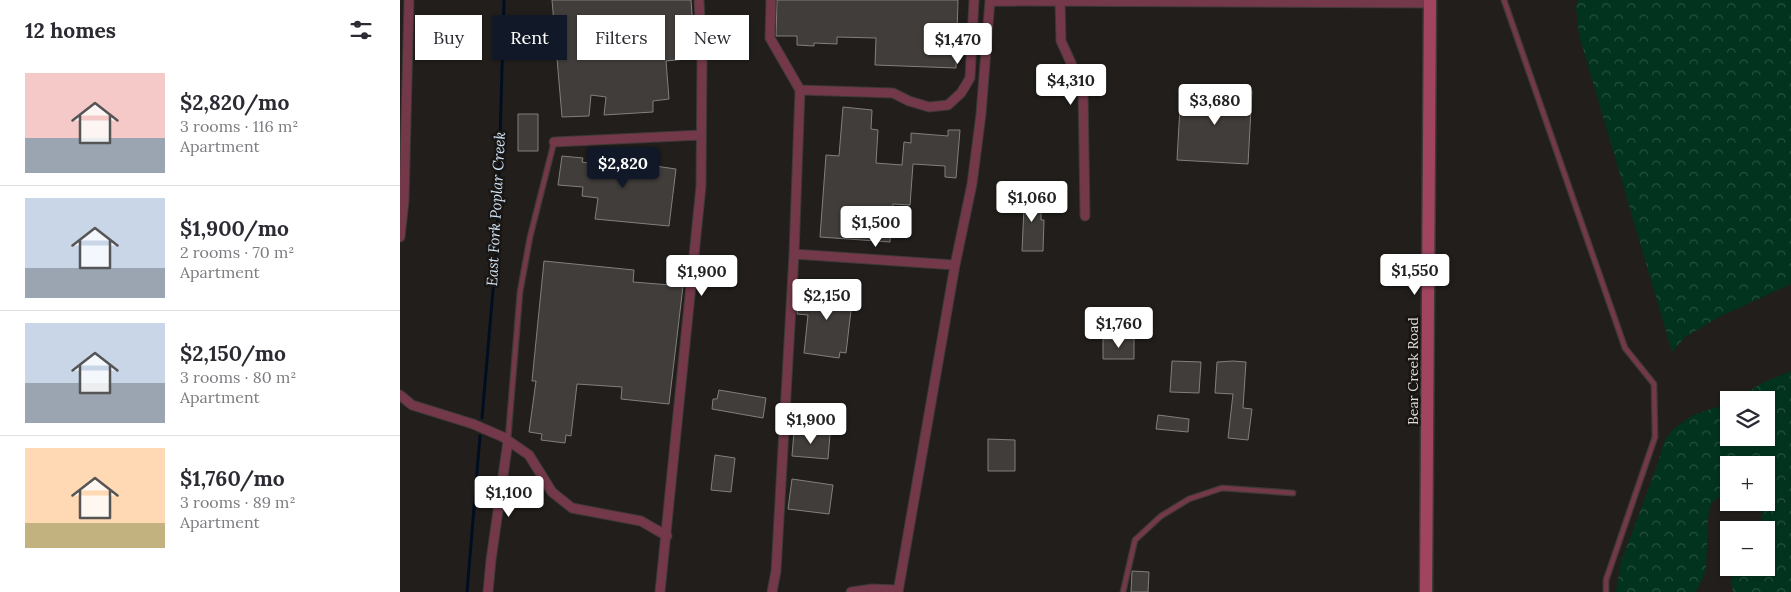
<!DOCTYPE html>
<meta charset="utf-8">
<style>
body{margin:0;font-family:Lora,serif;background:#f2f2f3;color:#2b2b33;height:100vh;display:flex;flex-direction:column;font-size:19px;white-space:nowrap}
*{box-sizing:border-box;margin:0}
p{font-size:16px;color:#7c7c81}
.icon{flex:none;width:28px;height:28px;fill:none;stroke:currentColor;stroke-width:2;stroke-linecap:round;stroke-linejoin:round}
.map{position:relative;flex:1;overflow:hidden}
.details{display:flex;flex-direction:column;background:#fff;width:400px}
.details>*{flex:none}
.hud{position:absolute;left:15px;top:15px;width:475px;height:45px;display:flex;gap:10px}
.tools{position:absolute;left:1320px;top:391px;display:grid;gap:10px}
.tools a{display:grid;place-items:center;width:55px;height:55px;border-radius:0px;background:#fff;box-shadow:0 1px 4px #0004;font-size:25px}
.price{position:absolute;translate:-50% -42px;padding:0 11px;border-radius:5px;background:#fff;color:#222;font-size:16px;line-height:32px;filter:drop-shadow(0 1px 2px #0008)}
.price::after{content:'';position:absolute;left:50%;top:30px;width:15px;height:11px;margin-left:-8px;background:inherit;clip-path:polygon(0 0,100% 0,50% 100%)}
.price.current{background:#111827;color:#fff}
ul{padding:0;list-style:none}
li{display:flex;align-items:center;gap:15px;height:125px;padding:0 25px}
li+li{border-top:1px solid #e1e1e2}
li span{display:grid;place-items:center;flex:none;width:140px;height:100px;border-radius:0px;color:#555}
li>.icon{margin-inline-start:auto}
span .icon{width:60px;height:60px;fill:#fffc;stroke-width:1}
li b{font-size:21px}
h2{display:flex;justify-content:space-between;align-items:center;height:60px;padding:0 25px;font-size:21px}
.tag{padding:0 18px;border-radius:0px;background:#fff;box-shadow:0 1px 4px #0004;font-size:18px;line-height:45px}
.tag.current{background:#111827;color:#fff}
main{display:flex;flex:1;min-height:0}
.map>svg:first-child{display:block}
</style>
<main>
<section class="details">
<h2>12 homes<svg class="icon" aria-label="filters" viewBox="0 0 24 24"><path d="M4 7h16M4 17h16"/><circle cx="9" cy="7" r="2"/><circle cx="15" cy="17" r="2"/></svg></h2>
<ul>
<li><span style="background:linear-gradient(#f6c9c9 65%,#9aa5b1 0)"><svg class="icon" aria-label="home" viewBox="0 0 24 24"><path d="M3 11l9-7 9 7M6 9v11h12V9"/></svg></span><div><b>$2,820/mo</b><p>3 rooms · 116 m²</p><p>Apartment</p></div></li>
<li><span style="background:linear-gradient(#c9d6e8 70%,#9aa5b1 0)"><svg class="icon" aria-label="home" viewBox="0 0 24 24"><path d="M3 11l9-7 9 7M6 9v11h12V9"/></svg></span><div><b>$1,900/mo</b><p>2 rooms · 70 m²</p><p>Apartment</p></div></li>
<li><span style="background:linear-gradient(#c9d6e8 60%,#9aa5b1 0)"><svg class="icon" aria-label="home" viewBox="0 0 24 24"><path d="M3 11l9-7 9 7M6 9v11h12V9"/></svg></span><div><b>$2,150/mo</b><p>3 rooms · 80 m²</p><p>Apartment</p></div></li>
<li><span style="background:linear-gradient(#ffd9b3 75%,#c2b280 0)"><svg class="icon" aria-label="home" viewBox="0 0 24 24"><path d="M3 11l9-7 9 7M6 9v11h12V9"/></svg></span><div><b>$1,760/mo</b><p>3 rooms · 89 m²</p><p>Apartment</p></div></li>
</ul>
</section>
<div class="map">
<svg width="1391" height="592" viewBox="0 0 1391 592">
<defs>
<pattern id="forest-crowns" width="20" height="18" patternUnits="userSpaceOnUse" patternTransform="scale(1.25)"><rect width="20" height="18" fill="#02331f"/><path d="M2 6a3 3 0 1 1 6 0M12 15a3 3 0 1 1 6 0" fill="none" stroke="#27503f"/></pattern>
</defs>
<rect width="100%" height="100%" fill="#211e1b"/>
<path fill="url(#forest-crowns)" d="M1178,0h213v284l-72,33 -34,20 -13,15 -93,-317 -3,-28z
M1391,371v221h-58l-2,-12 5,-12h30v-38h-7c3,-10 7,-20 -3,-27l10,-1v-37h-37v32h-10l-8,6 -3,16 -2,52 -10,21h-80l5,-30 36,-96 7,-24 8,-12 21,-15 36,-12v35h37v-38h-31l27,-17z"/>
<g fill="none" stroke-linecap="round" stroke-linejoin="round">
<path stroke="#000e21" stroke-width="3" d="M82,418l15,-174 7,-244
M67,592l13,-156"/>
</g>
<path fill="#403d3a" stroke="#837f7c" d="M152,0h139l4,58 -29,3 3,38 -16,2v11l-49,3 2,-18 -15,-2 -2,21 -27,1z
M377,0h181l-2,68 -81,-3 1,-27 -39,-1v7l-23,-1v3l-17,-1v-9h-21z
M823,85l15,1v4l14,1 -4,73 -71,-4 4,-71 41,2z
M443,107l29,3 -1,19 7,1 -2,33 26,2 2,-23 7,1v-10l37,3v-6h12l-4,48 -11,-1v-11l-32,-2 -3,41 -17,-1 -3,38 -70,-5 6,-82 13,1z
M118,114h20v37h-20z
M162,156l21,2 -1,4 16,3 1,-7 77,11 -7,57 -74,-7 3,-21 -16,-2 1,-9 -25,-2z
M617,196h24v24h3l-1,31h-21l2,-44h-7z
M144,261l90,9 -1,12 50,4 -14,118 -48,-5 1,-12 -45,-3 -6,52 -5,-1 -1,8 -24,-3 1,-6 -13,-2 7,-51h-4z
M408,286l28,3v3l17,1 -7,60 -6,-1 -1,6 -35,-5 4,-38 -11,-1 1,-9 8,1z
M734,338v21h-31v-20z
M772,361l29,1 -2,31 -29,-1z
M833,361l13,1 -3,46 9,1 -4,31 -20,-2 5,-44 -18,-1 2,-31z
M319,390l47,8 -3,20 -51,-9 1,-10h4z
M758,415l31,4 -1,13 -32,-3z
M394,431l36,3 -2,25 -36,-3z
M588,439l27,1v31h-27z
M315,455l20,3 -4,34 -20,-2z
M392,479l41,6 -4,29 -41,-5z
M732,571l17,1 -1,20h-17z"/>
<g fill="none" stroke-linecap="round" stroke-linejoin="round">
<defs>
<path id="lane" d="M1104,0l121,348 29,36 1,53 -49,143v12
M108,439l12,-147 10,-55 24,-95
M723,592l12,-52 26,-24 28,-17 33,-11 71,5"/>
<path id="street" d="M371,0l-1,38 30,52 -6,164 -18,317 -4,21
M590,1l440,2
M660,1l1,40 22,48 2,127
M400,90l93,3 16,8 20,6 19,-2 13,-12 9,-15 4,-78
M154,142l147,-7
M0,237l4,-36 5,-201
M394,254l161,11
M0,395l12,10 61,19 30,13 26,18 23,37 20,16 69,13 26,15
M88,592l3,-32 17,-119
M260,592l41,-406 1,-126 -3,-60
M451,592l21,-3 26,1
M498,592l57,-327 17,-81 9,-70 9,-114"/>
<path id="secondary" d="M1026,592l4,-592"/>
</defs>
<use href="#lane" stroke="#3c3936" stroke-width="7"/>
<use href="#street" stroke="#3c3936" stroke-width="11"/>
<use href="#secondary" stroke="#3c3936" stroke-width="15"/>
<use href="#lane" stroke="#733849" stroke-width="4.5"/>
<use href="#street" stroke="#733849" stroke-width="9"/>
<use href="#secondary" stroke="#a14460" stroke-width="12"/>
</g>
<g text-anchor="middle" stroke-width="5" stroke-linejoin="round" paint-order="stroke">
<g font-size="14" fill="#e2e0de" stroke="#181512">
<text transform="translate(1013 371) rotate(-90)" y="5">Bear Creek Road</text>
</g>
<g font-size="15" font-style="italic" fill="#cfe2f4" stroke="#181512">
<text transform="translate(96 209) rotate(-87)" y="5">East Fork Poplar Creek</text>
</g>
</g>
</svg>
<div class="tools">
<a><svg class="icon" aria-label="layers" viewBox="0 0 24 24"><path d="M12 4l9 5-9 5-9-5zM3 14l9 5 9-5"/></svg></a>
<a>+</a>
<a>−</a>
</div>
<b class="price" style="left:558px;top:65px">$1,470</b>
<b class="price" style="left:671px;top:106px">$4,310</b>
<b class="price" style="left:815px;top:126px">$3,680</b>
<b class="price current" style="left:223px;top:189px">$2,820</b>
<b class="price" style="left:632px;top:223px">$1,060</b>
<b class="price" style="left:476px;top:248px">$1,500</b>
<b class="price" style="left:1015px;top:296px">$1,550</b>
<b class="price" style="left:302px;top:297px">$1,900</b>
<b class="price" style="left:427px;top:321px">$2,150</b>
<b class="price" style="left:719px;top:349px">$1,760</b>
<b class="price" style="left:411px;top:445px">$1,900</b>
<b class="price" style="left:109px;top:518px">$1,100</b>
<div class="hud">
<a class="tag">Buy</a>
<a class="tag current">Rent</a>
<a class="tag">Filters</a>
<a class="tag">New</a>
</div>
</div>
</main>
